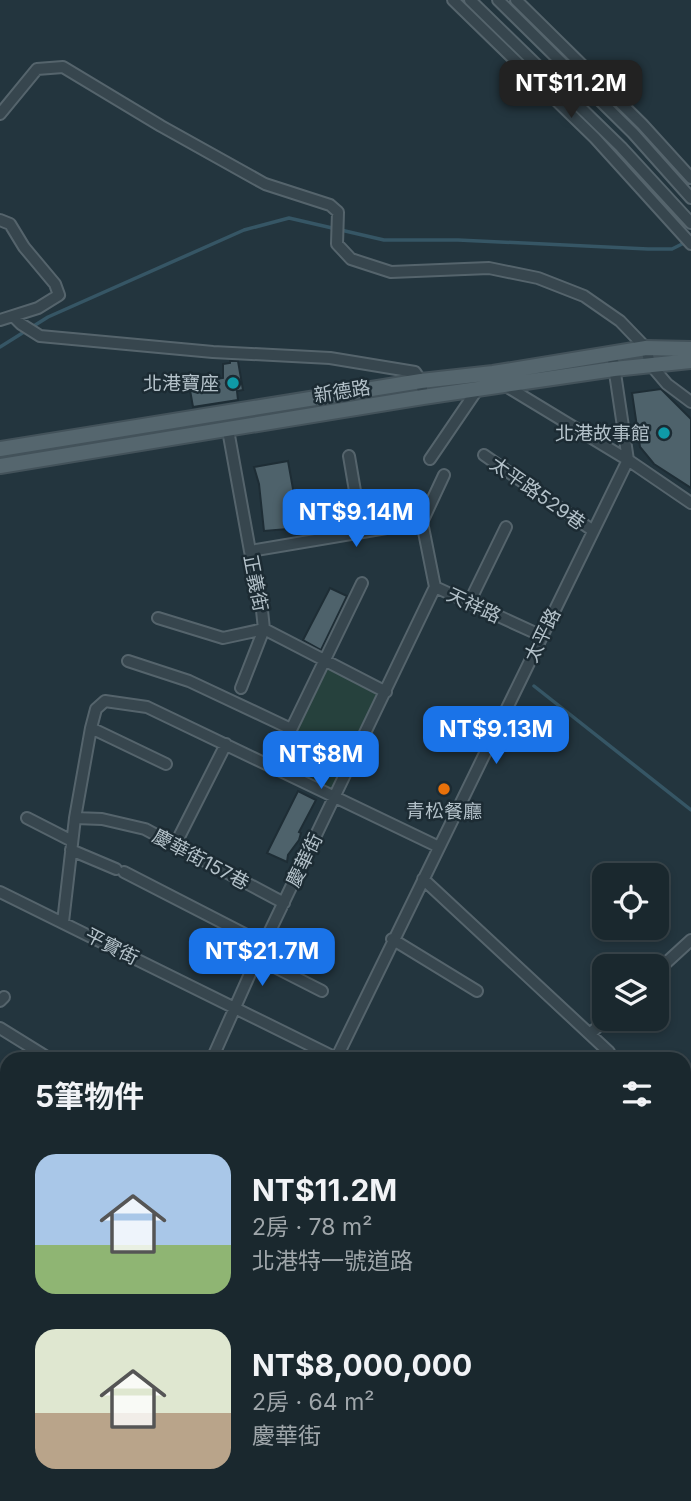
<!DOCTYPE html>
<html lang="zh-TW">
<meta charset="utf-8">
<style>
body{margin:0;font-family:Inter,"Noto Sans TC",sans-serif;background:#233036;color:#f1f3f6;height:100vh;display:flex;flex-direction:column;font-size:26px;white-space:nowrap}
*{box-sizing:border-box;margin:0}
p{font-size:23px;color:#9fa6aa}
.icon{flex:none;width:38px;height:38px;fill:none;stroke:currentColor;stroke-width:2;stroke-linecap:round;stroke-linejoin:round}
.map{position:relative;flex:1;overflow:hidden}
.drawer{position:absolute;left:0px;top:1052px;width:691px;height:450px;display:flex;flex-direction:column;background:#1a282e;border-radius:21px 21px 0 0;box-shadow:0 4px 10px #0003,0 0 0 2px #38444a}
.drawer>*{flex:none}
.controls{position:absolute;left:592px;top:863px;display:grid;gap:14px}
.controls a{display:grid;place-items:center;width:77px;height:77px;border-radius:14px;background:#1a282e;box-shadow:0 4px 10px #0003,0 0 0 2px #38444a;font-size:35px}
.price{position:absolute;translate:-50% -60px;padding:0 16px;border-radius:14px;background:#1a73e8;color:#fff;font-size:23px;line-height:46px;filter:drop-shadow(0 2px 4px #0008)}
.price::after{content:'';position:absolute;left:50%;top:42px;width:21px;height:16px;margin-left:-10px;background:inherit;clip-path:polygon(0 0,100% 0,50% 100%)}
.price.selected{background:#222;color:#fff}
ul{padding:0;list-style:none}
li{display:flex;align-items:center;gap:21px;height:175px;padding:0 35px}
li span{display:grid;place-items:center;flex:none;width:196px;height:140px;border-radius:21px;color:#555}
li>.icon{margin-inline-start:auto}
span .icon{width:84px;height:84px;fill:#fffc;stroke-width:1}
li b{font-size:30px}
h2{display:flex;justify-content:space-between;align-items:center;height:84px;padding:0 35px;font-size:30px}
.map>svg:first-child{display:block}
</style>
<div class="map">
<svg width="691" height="1501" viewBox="0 0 691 1501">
<rect width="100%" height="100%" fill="#23353e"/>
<path fill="#26413d" d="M323,661l63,31 -51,105 -62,-30z
M147,1494l86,1 6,6h-95z"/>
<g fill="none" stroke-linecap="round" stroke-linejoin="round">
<path stroke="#365665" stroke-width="3.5" d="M0,347l48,-30 196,-87 45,-12 95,22h74l190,9h24l14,-7
M534,686l157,124"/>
</g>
<path fill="#4e626b" stroke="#1e2d35" stroke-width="2" d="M230,361h8l5,29 -6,1 1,9 -45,7 -3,-17 14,-2 -1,-7 20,-3v-14l7,-1z
M661,389l30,30v69l-37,-24 -14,-17 -8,-54z
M288,461l12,67 -36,3 -5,-47 -5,-17z
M330,588l17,8 -26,54 -18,-10z
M298,791l18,9 -17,32 2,1 -2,7 -11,15 -1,7 -20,-9z"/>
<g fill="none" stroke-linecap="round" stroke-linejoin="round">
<defs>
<path id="minor" d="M453,0l142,138 96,106
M470,0l151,147 70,76
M498,0l135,133 58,65
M516,0l126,124 49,54
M0,114l37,-45 26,-2 98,59 104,58 65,21 8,7 -1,32 14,15 40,13 98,-4 49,10 46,18 36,25 26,27 4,16 17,20 24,18
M0,220l10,4 14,23 31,37 4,11 -21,13 -38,12
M14,317l7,7 19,12 173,16 117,6 85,14 6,9 1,7
M501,383l127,77 63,43
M228,430l22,121 11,50 3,28 -23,59
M484,455l108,75
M349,456l13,76
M430,459l47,-69
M422,522l22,-47
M250,551l172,-29 13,65
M435,587l107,49
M469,603l37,-76
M158,618l65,20 41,-9
M264,629l122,63
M128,661l61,20 102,48
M91,728l75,36
M273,767l89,-184
M27,818l45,23
M75,818l27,1 43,10 139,74
M175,845l51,-101
M71,850l45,19
M124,872l140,72
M423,879l186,173
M0,892l336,166
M63,922l12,-104 16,-90 5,-19 9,-8 42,6 292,140
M392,939l85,52
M257,958l65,33
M656,972l35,-32
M0,1001l4,-4
M0,1028l50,31
M590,1034l17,-16
M212,1059l45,-101 178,-371
M336,1059l292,-599 -16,-107
M0,1107l7,4
M0,1203l7,8
M0,1274l7,4
M0,1299l7,-8
M0,1358l7,6
M0,1416l7,6
M0,1477l7,5
M23,1494l8,7
M264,1494l6,7
M126,1501l3,-7"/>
<path id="major" d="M0,449l421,-68 72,-8 153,-25 45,1
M0,466l423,-69 191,-28 77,-8"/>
</defs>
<use href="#minor" stroke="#55646c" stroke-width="14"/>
<use href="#major" stroke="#43525a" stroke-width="18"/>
<use href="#minor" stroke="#37464e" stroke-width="10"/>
<use href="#major" stroke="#55666e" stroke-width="14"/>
</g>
<g fill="#0f9aa8" stroke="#1c2b33" stroke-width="2.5">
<circle cx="233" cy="383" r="7"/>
<circle cx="664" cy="433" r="7"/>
</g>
<circle fill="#e8710a" stroke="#1c2b33" stroke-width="2.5" cx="444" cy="789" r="7"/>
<g text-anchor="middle" stroke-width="5" stroke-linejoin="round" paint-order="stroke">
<g font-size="19" fill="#b3c1c9" stroke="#1c2b33" text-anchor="end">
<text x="219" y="390">北港寶座</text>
<text x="650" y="440">北港故事館</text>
<text x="444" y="818" text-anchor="middle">青松餐廳</text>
</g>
<g font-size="19" fill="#b3c1c9" stroke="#1c2b33">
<text transform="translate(342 391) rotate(-9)" y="7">新德路</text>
<text transform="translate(538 493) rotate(35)" y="7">太平路529巷</text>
<text transform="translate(256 583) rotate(79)" y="7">正義街</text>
<text transform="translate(474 605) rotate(25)" y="7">天祥路</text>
<text transform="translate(542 635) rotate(-64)" y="7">太平路</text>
<text transform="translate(201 859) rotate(28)" y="7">慶華街157巷</text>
<text transform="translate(304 860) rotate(-64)" y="7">慶華街</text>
<text transform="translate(112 946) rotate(27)" y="7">平實街</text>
</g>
</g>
</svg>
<div class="controls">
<a><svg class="icon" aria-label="locate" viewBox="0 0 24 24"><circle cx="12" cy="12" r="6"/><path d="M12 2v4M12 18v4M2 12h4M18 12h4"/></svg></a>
<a><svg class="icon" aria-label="layers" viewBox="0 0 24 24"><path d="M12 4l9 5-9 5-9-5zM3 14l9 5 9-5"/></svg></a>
</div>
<b class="price selected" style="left:571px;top:120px">NT$11.2M</b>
<b class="price" style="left:356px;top:549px">NT$9.14M</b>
<b class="price" style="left:496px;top:766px">NT$9.13M</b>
<b class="price" style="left:321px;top:791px">NT$8M</b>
<b class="price" style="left:262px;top:988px">NT$21.7M</b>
<section class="drawer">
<h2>5筆物件<svg class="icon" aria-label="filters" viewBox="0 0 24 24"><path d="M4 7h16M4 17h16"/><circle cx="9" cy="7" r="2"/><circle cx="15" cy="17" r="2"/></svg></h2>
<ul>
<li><span style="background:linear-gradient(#a9c7e8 65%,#8fb573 0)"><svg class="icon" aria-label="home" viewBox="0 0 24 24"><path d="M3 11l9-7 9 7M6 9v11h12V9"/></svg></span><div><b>NT$11.2M</b><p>2房 · 78 m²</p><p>北港特一號道路</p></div></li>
<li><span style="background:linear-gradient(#dfe7d0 60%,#b9a48a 0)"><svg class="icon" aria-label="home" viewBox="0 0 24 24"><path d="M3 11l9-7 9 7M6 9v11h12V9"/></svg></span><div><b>NT$8,000,000</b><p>2房 · 64 m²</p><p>慶華街</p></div></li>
</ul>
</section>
</div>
